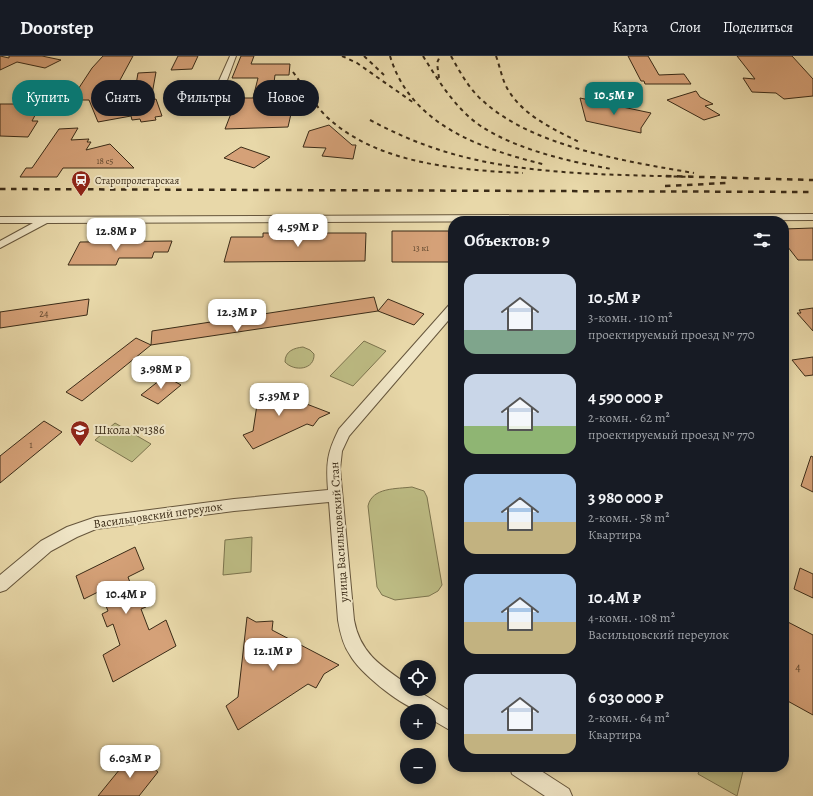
<!DOCTYPE html>
<html lang="ru">
<meta charset="utf-8">
<style>
body{margin:0;font-family:Alegreya,serif;background:#242831;color:#f1f3f6;height:100vh;display:flex;flex-direction:column;font-size:15px;white-space:nowrap}
*{box-sizing:border-box;margin:0}
p{font-size:13px;color:#9ea1a6}
.icon{flex:none;width:22px;height:22px;fill:none;stroke:currentColor;stroke-width:2;stroke-linecap:round;stroke-linejoin:round}
.map{position:relative;flex:1;overflow:hidden}
.panel{position:absolute;left:448px;top:160px;width:341px;height:556px;display:flex;flex-direction:column;background:#171b24;border-radius:16px;box-shadow:0 2px 6px #0003}
.panel>*{flex:none}
.guide{position:absolute;left:12px;top:24px;width:376px;height:36px;display:flex;gap:8px}
.tools{position:absolute;left:400px;top:604px;display:grid;gap:8px}
.tools a{display:grid;place-items:center;width:36px;height:36px;border-radius:50%;background:#171b24;box-shadow:0 2px 6px #0003;font-size:20px}
.price{position:absolute;translate:-50% -34px;padding:0 9px;border-radius:8px;background:#fff;color:#222;font-size:13px;line-height:26px;filter:drop-shadow(0 1px 2px #0008)}
.price::after{content:'';position:absolute;left:50%;top:24px;width:12px;height:9px;margin-left:-6px;background:inherit;clip-path:polygon(0 0,100% 0,50% 100%)}
.price.current{background:#0f766e;color:#fff}
ul{padding:0;list-style:none}
li{display:flex;align-items:center;gap:12px;height:100px;padding:0 16px}
li span{display:grid;place-items:center;flex:none;width:112px;height:80px;border-radius:12px;color:#555}
li>.icon{margin-inline-start:auto}
span .icon{width:48px;height:48px;fill:#fffc;stroke-width:1}
li b{font-size:17px}
h2{display:flex;justify-content:space-between;align-items:center;height:48px;padding:0 16px;font-size:17px}
.chip{padding:0 14px;border-radius:18px;background:#171b24;box-shadow:0 2px 6px #0003;font-size:14px;line-height:36px}
.chip.current{background:#0f766e;color:#fff}
header{display:flex;align-items:center;gap:24px;box-sizing:border-box;height:56px;padding:0 20px;background:#171b24;border-bottom:1px solid #363941}
header strong{font-size:19px}
nav{display:flex;gap:22px;margin-inline-start:auto;font-size:14px}
.map>svg:first-child{display:block}
</style>
<header>
<strong>Doorstep</strong>
<nav><a>Карта</a><a>Слои</a><a>Поделиться</a></nav>
</header>
<div class="map">
<svg width="813" height="740" viewBox="0 0 813 740">
<rect width="100%" height="100%" fill="#e8d8a9"/>
<filter id="stains"><feTurbulence type="fractalNoise" baseFrequency=".005" numOctaves="4"/><feColorMatrix values="0 0 0 0 .2 0 0 0 0 .09 0 0 0 0 .02 0 0 0 .5 -.17"/></filter>
<radialGradient id="worn" r=".72"><stop offset=".6" stop-color="#630" stop-opacity="0"/><stop offset="1" stop-color="#630" stop-opacity=".3"/></radialGradient>
<path fill="#bdbc84" stroke="#7c744e" d="M364,285l22,10 -33,35 -23,-10z
M303,291l7,3 4,4c1,16 -20,18 -29,8 0,-11 9,-14 18,-15z
M115,367l36,21 -19,18 -37,-22z
M412,431l12,4 3,6 15,88 -4,6 -9,5 -34,4 -13,-5 -5,-8 -9,-81c4,-19 29,-17 44,-19z
M252,481l-1,35 -28,3 2,-35z
M700,711h44l-7,29 -39,-22z"/>
<path fill="#d5a178" stroke="#3a2b17" d="M0,0l9,2v-2h33l19,4 -16,8 -28,-6 -17,8z
M103,0h30l-27,50 27,-4 5,-29 18,-1 -5,28 5,-1 6,17 -7,1 1,3 -15,2 -1,-3 -8,1 -1,-4 -33,6 -9,-22h-18l21,-32z
M178,0h20l-6,13 -21,1z
M241,0h13l-3,8h39l-1,11h-14l-3,23h18l-2,7h5l-5,22 -63,2 12,-31h16l5,-20h-26z
M628,0h20l11,19 25,-1 7,10h-46l-1,-3h-3z
M737,0h55l21,23v17l-29,3 -8,-6 -24,-1 -9,-14 12,1z
M696,35l4,6 13,7 -8,2 15,9 -16,5 -37,-20z
M580,42l71,15 -10,15v5l-55,-12z
M0,48h41l-9,17h6l-10,16 -28,-1z
M329,69l23,20h4l-3,14 -31,-3 4,-8 -23,-1 6,-16z
M78,72l-7,12 18,-1 -2,3h4l-5,8 24,-6 24,24h-71l-6,9h-37l6,-9h6l27,-39z
M241,91l29,10 -16,11 -30,-10z
M813,172v32h-15l-14,-18v-13z
M392,175h61v31h-61z
M263,177h103l-1,28 -141,1 7,-25h32z
M172,185l-4,11h-14l-2,6h-33l-3,7h-48l12,-23z
M374,241l4,14 10,-12 36,15 -10,11 -36,-14 -227,34 -69,56 -16,-9 70,-54 15,7 1,-14z
M89,243l-2,16 -87,13v-16z
M813,252v23l-16,-18h4l-2,-3z
M813,301v18l-8,1 -13,-16z
M165,320l16,9 -23,19 -17,-9z
M260,329l7,3h12l-1,5 52,20 -11,5 -6,8 -6,-2 -54,25 -10,-14 10,-4z
M44,365l18,11 -62,51v-27z
M811,400l2,1v35l-12,-6z
M135,491l9,22 -16,8 7,19 6,-2 5,13 -5,2 8,21 17,-10 10,26 -63,36 -10,-27 17,-10 -7,-21 -6,3 -5,-13 6,-3 -8,-20 -16,8 -8,-23z
M800,512l13,6v24l-19,-9z
M247,561l9,5 17,-1 -1,9 67,35 -15,9 -8,14 -8,-4 -70,46 -12,-24 12,-9z
M784,564l29,15v80l-29,-16z
M133,697l25,19 -19,24h-41z"/>
<g fill="none" stroke-linecap="round" stroke-linejoin="round">
<defs>
<path id="minor" d="M230,0h6l-10,27 -7,2 -1,-2z
M813,158v6l-766,3 -47,25v-7l33,-18h-33v-6z
M453,248v11l-104,121 -7,15 -2,18 14,151c6,33 27,46 53,64v5h8l38,24v19l-24,-14v-7c-4,0 -9,1 -12,-1 -19,-7 -57,-37 -67,-55 -7,-10 -10,-23 -12,-35l-9,-118 -95,9 -138,18 -19,8 -26,14 -45,39 -6,2v-17l41,-34 26,-14 29,-10 138,-18 94,-9c-2,-27 -1,-37 11,-61l110,-124z
M510,711h25l34,22 3,7h-27l-33,-22z"/>
</defs>
<use href="#minor" stroke="#66563c" stroke-width="2"/>
<use href="#minor" fill="#f0e6c7" fill-rule="evenodd"/>
<path stroke="#3a2b17" stroke-width="2" stroke-dasharray="4 4" stroke-linecap="butt" d="M342,0l15,7 57,40
M364,0l20,19
M390,0c21,70 92,93 156,109
M423,0c13,21 26,42 44,59 32,31 102,47 145,54
M451,0c9,16 18,33 32,45 50,46 146,61 211,72
M496,0c4,11 6,23 11,32 15,27 46,41 72,54
M293,16c11,15 21,33 35,46 50,46 130,52 195,55
M439,22l-2,-15 3,-7
M370,64c19,10 38,19 58,26 83,30 177,28 264,31"/>
<path stroke="#3a2b17" stroke-width="2.5" stroke-dasharray="5.5 5.5" stroke-linecap="butt" d="M666,120l147,4
M665,130l62,-3
M0,133l813,3"/>
</g>
<defs>
<symbol id="station-pin" viewBox="-11 -11 22 30"><path d="M0 17L-7.5 6A9.5 9.5 0 1 1 7.5 6Z" fill="#8f2418" stroke="#f0e6c7"/><path d="M-3-6H3Q5-6 5-4V2Q5 4 3 4L4.5 6H3L1.5 4h-3L-3 6H-4.5L-3 4Q-5 4-5 2V-4Q-5-6-3-6ZM-3.5-4v3h7v-3ZM-3.5 1v1.5H-2V1ZM2 1v1.5H3.5V1Z" fill="#fff"/></symbol>
<symbol id="school-pin" viewBox="-11 -11 22 30"><path d="M0 17L-7.5 6A9.5 9.5 0 1 1 7.5 6Z" fill="#8f2418" stroke="#f0e6c7"/><path d="M0-5L7-2L0 1L-7-2ZM-4 1L0 2.5L4 1V4Q0 6-4 4Z" fill="#fff"/></symbol>
</defs>
<g fill-rule="evenodd">
<use href="#station-pin" x="70" y="113" width="22" height="30"/>
<use href="#school-pin" x="69" y="363" width="22" height="30"/>
</g>
<g text-anchor="middle" stroke-width="4" stroke-linejoin="round" paint-order="stroke">
<g font-size="9" fill="#61482f">
<text x="105" y="108">18 с5</text>
<text x="421" y="195">13 к1</text>
</g>
<g font-size="10" fill="#3a2b17" stroke="#f0e6c7" text-anchor="start">
<text x="95" y="128">Старопролетарская</text>
</g>
<g font-size="10" fill="#61482f">
<text x="44" y="261">24</text>
<text x="31" y="392">1</text>
</g>
<g font-size="12" fill="#3a2b17" stroke="#f0e6c7" text-anchor="start">
<text x="94" y="378">Школа №1386</text>
</g>
<g font-size="12" fill="#3a2b17" stroke="#f0e6c7">
<text transform="translate(158 459) rotate(-8)" y="4">Васильцовский переулок</text>
<text transform="translate(339 476) rotate(-94)" y="4">улица Васильцовский Стан</text>
</g>
<g font-size="12" fill="#61482f">
<text x="798" y="615">4</text>
</g>
</g>
<rect width="100%" height="100%" filter="url(#stains)"/>
<rect width="100%" height="100%" fill="url(#worn)"/>
</svg>
<div class="tools">
<a><svg class="icon" aria-label="locate" viewBox="0 0 24 24"><circle cx="12" cy="12" r="6"/><path d="M12 2v4M12 18v4M2 12h4M18 12h4"/></svg></a>
<a>+</a>
<a>−</a>
</div>
<b class="price current" style="left:614px;top:60px">10.5M ₽</b>
<b class="price" style="left:298px;top:192px">4.59M ₽</b>
<b class="price" style="left:116px;top:196px">12.8M ₽</b>
<b class="price" style="left:237px;top:277px">12.3M ₽</b>
<b class="price" style="left:161px;top:334px">3.98M ₽</b>
<b class="price" style="left:279px;top:361px">5.39M ₽</b>
<b class="price" style="left:126px;top:559px">10.4M ₽</b>
<b class="price" style="left:273px;top:616px">12.1M ₽</b>
<b class="price" style="left:130px;top:723px">6.03M ₽</b>
<div class="guide">
<a class="chip current">Купить</a>
<a class="chip">Снять</a>
<a class="chip">Фильтры</a>
<a class="chip">Новое</a>
</div>
<section class="panel">
<h2>Объектов: 9<svg class="icon" aria-label="filters" viewBox="0 0 24 24"><path d="M4 7h16M4 17h16"/><circle cx="9" cy="7" r="2"/><circle cx="15" cy="17" r="2"/></svg></h2>
<ul>
<li><span style="background:linear-gradient(#c9d6e8 70%,#7fa58c 0)"><svg class="icon" aria-label="home" viewBox="0 0 24 24"><path d="M3 11l9-7 9 7M6 9v11h12V9"/></svg></span><div><b>10.5M ₽</b><p>3-комн. · 110 m²</p><p>проектируемый проезд № 770</p></div></li>
<li><span style="background:linear-gradient(#c9d6e8 65%,#8fb573 0)"><svg class="icon" aria-label="home" viewBox="0 0 24 24"><path d="M3 11l9-7 9 7M6 9v11h12V9"/></svg></span><div><b>4 590 000 ₽</b><p>2-комн. · 62 m²</p><p>проектируемый проезд № 770</p></div></li>
<li><span style="background:linear-gradient(#a9c7e8 60%,#c2b280 0)"><svg class="icon" aria-label="home" viewBox="0 0 24 24"><path d="M3 11l9-7 9 7M6 9v11h12V9"/></svg></span><div><b>3 980 000 ₽</b><p>2-комн. · 58 m²</p><p>Квартира</p></div></li>
<li><span style="background:linear-gradient(#a9c7e8 60%,#c2b280 0)"><svg class="icon" aria-label="home" viewBox="0 0 24 24"><path d="M3 11l9-7 9 7M6 9v11h12V9"/></svg></span><div><b>10.4M ₽</b><p>4-комн. · 108 m²</p><p>Васильцовский переулок</p></div></li>
<li><span style="background:linear-gradient(#c9d6e8 75%,#c2b280 0)"><svg class="icon" aria-label="home" viewBox="0 0 24 24"><path d="M3 11l9-7 9 7M6 9v11h12V9"/></svg></span><div><b>6 030 000 ₽</b><p>2-комн. · 64 m²</p><p>Квартира</p></div></li>
</ul>
</section>
</div>
